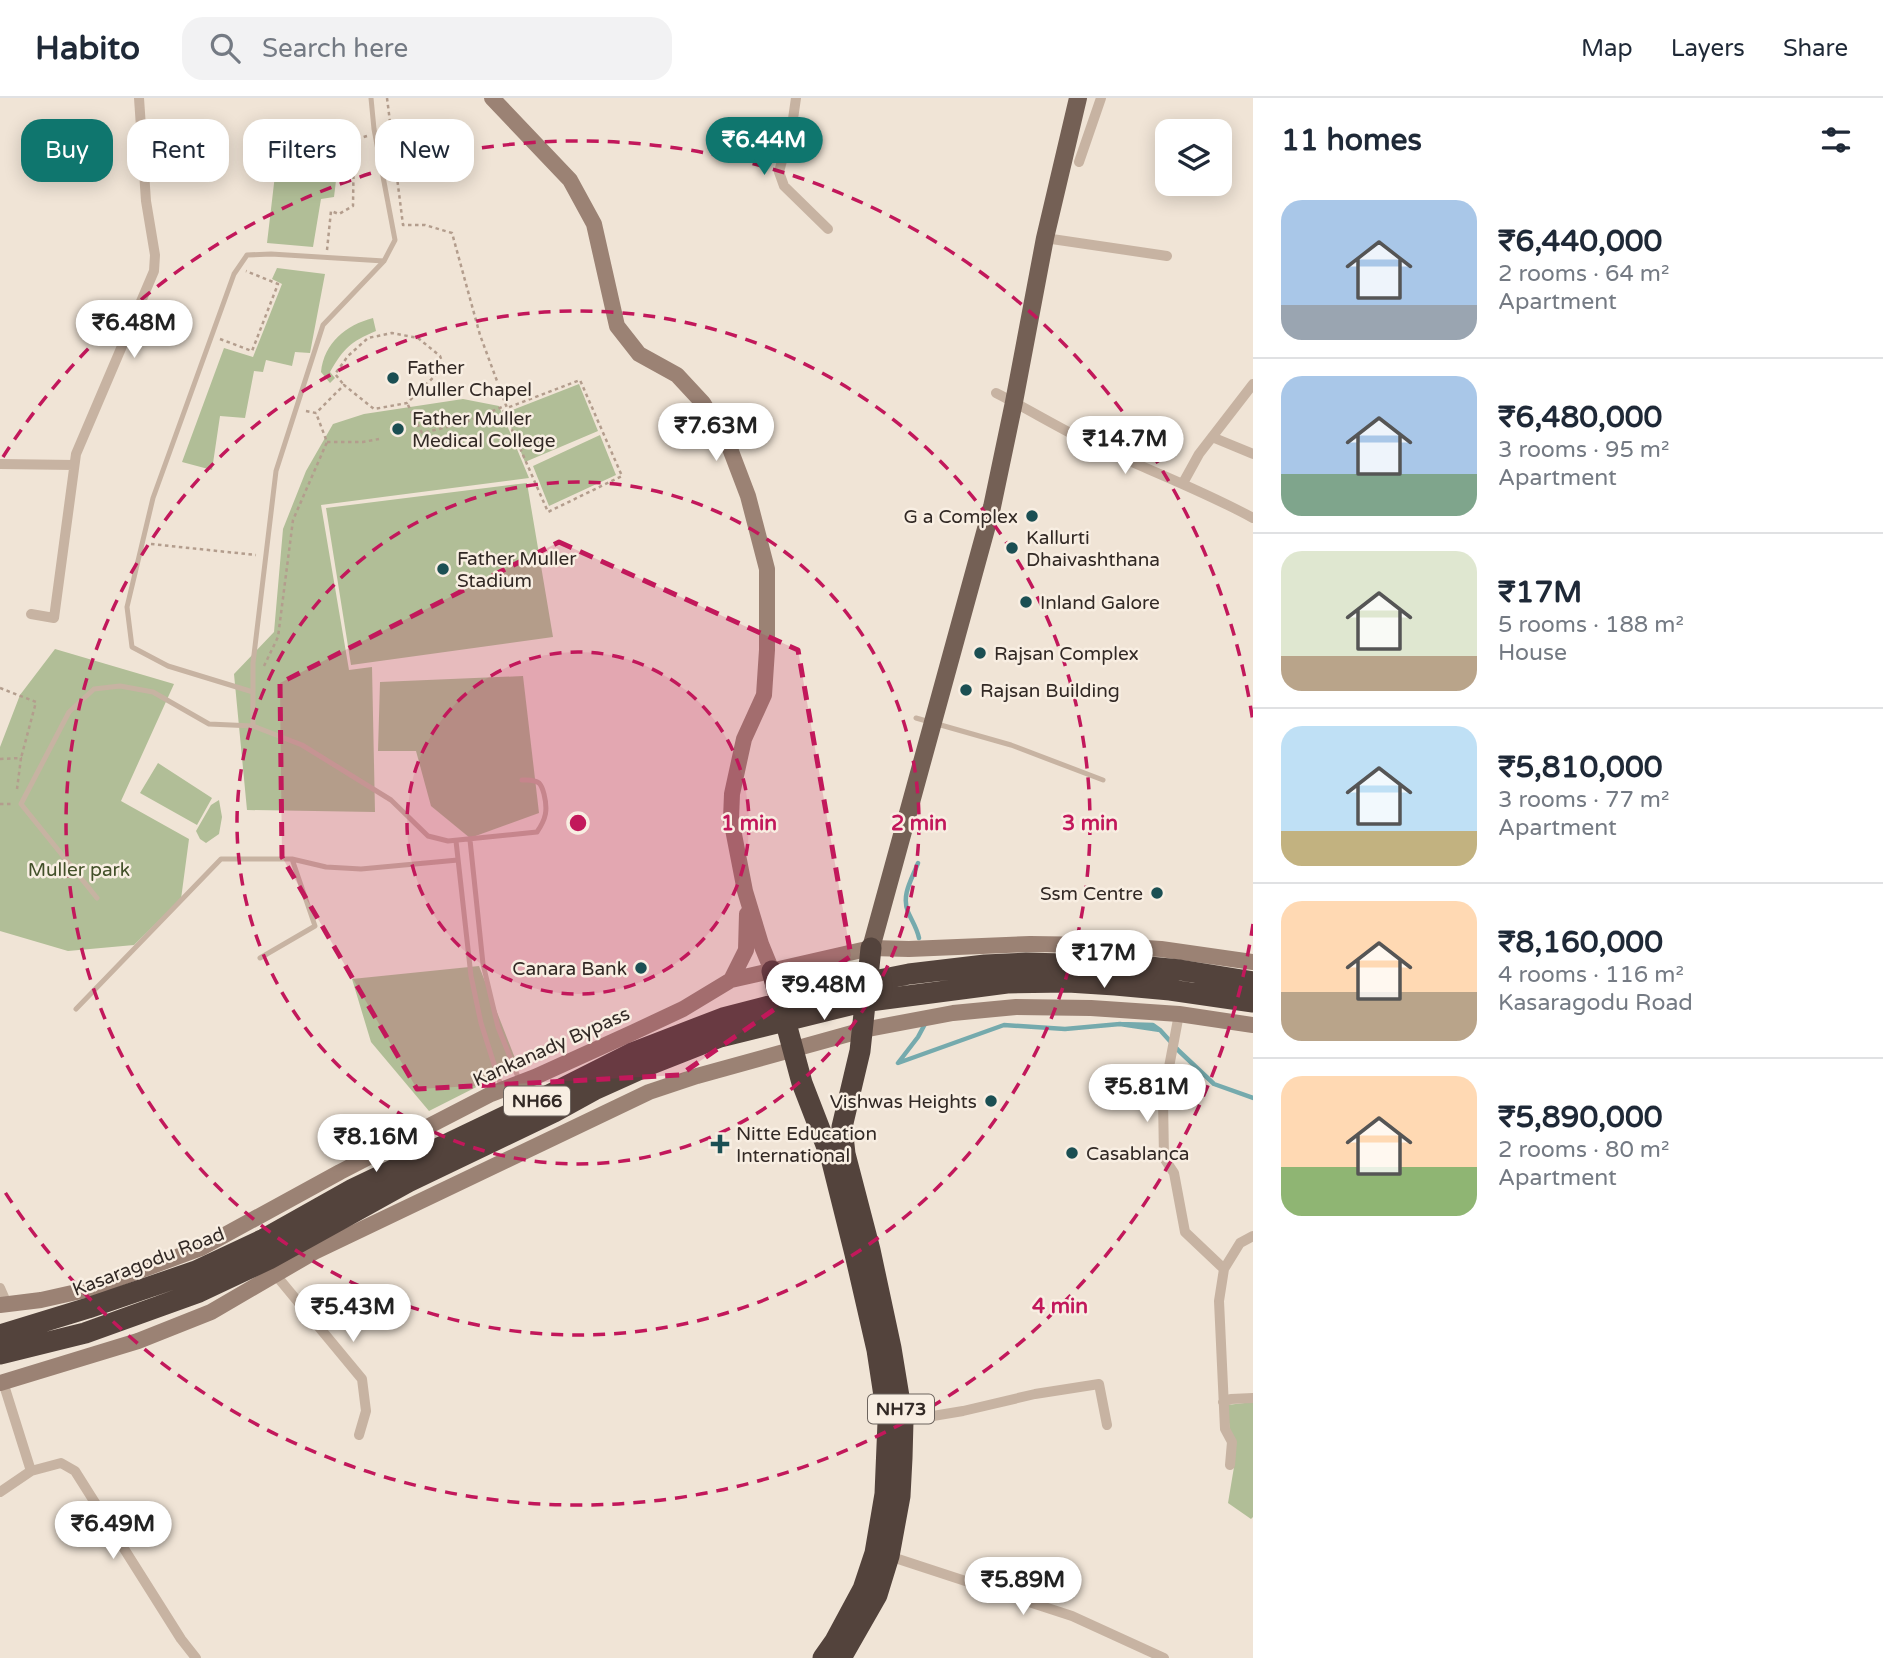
<!DOCTYPE html>
<meta charset="utf-8">
<style>
body{margin:0;font-family:"Varela Round",sans-serif;background:#f2f2f3;color:#1f2937;height:100vh;display:flex;flex-direction:column;font-size:26px;white-space:nowrap}
*{box-sizing:border-box;margin:0}
p{font-size:23px;color:#747a83}
.icon{flex:none;width:38px;height:38px;fill:none;stroke:currentColor;stroke-width:2;stroke-linecap:round;stroke-linejoin:round}
.map{position:relative;flex:1;overflow:hidden}
.details{display:flex;flex-direction:column;background:#fff;width:630px}
.details>*{flex:none}
.banner{position:absolute;left:21px;top:21px;width:665px;height:63px;display:flex;gap:14px}
.fabs{position:absolute;left:1155px;top:21px;display:grid;gap:14px}
.fabs a{display:grid;place-items:center;width:77px;height:77px;border-radius:14px;background:#fff;box-shadow:0 4px 18px #0003;font-size:35px}
.price{position:absolute;translate:-50% -60px;padding:0 16px;border-radius:24px;background:#fff;color:#222;font-size:23px;line-height:46px;filter:drop-shadow(0 2px 4px #0008)}
.price::after{content:'';position:absolute;left:50%;top:42px;width:21px;height:16px;margin-left:-10px;background:inherit;clip-path:polygon(0 0,100% 0,50% 100%)}
.price.active{background:#0f766e;color:#fff}
ul{padding:0;list-style:none}
li{display:flex;align-items:center;gap:21px;height:175px;padding:0 28px}
li+li{border-top:2px solid #e0e1e3}
li span{display:grid;place-items:center;flex:none;width:196px;height:140px;border-radius:21px;color:#555}
li>.icon{margin-inline-start:auto}
span .icon{width:84px;height:84px;fill:#fffc;stroke-width:1}
li b{font-size:30px}
h2{display:flex;justify-content:space-between;align-items:center;height:84px;padding:0 28px;font-size:30px}
.pill{padding:0 24px;border-radius:21px;background:#fff;box-shadow:0 4px 18px #0003;font-size:24px;line-height:63px}
.pill.active{background:#0f766e;color:#fff}
header{display:flex;align-items:center;gap:42px;box-sizing:border-box;height:98px;padding:0 35px;background:#fff;border-bottom:2px solid #e0e1e3}
header strong{font-size:33px}
nav{display:flex;gap:38px;margin-inline-start:auto;font-size:24px}
.search{width:490px;height:63px;background:#f2f2f3;display:flex;align-items:center;gap:18px;box-sizing:border-box;padding:0 24px;border-radius:21px;color:#747a83;font-size:26px}
main{display:flex;flex:1;min-height:0}
.map>svg:first-child{display:block}
</style>
<header>
<strong>Habito</strong>
<div class="search"><svg class="icon" aria-label="search" viewBox="0 0 24 24"><circle cx="10" cy="10" r="6"/><path d="M15 15l6 6"/></svg>Search here</div>
<nav><a>Map</a><a>Layers</a><a>Share</a></nav>
</header>
<main>
<div class="map">
<svg width="1253" height="1560" viewBox="0 0 1253 1560">
<rect width="100%" height="100%" fill="#f0e4d6"/>
<path fill="#b1be97" d="M281,26l47,6 1,9 11,9 -6,49 -13,2 -8,48 -46,-4z
M277,170l48,6 -15,79 -15,-1 -3,14 -26,-6 -3,12 -9,-1 -9,47 -25,-2 -8,54 -30,-8 42,-114 29,9 29,-73 -10,-5z
M373,220l3,13c-26,11 -32,17 -46,41l5,6 -5,5 -9,-11c3,-29 25,-47 52,-54z
M579,286l19,47 -73,31 -20,-49z
M463,301l36,7 30,72 -208,27 28,165 23,-3 3,145 -128,-2 -13,-136 40,-42 9,-103 23,-58 27,-47 31,-10z
M600,337l16,40 -67,31 -16,-40z
M527,385l26,154 -202,28 -25,-157z
M55,551l119,35 -53,117 68,38 -8,60 -47,46 -66,6 -68,-20v-184l20,-52z
M523,578l16,137 -69,25 -39,-32 -15,-55h-38l2,-69z
M158,665l54,35 -15,27 -57,-32z
M219,702l3,17 -3,17 -13,9 -6,-4 -4,-8 15,-26z
M479,868l39,100 -89,45 -58,-69 -19,-63z
M1253,1304v115l-2,2 -23,-16 6,-36 -7,-62z"/>
<g fill="none" stroke-linecap="round" stroke-linejoin="round">
<path stroke="#75aaad" stroke-width="4.5" d="M918,765c-6,16 -17,32 -10,49 4,9 9,16 11,26
M926,924l-8,15 -20,26 106,-38 61,4 55,-5 40,6 19,21 35,33 39,14
M925,926l-7,13 -20,26 106,-38 61,4 55,-5 33,1 7,5"/>
<path stroke="#b39d8d" stroke-width="2.5" stroke-dasharray="3.5 3.5" stroke-linecap="butt" d="M387,0l16,127h22l27,8 28,102 27,73 73,-28 42,96 -74,36 -46,-105 -38,16 -42,10 -15,-30
M327,152l4,-39 8,3 14,-8 1,-66 13,-4
M220,241l32,12 26,-67 -32,-13
M306,313l10,2 28,-28 30,24 33,-6 37,-36 -4,-11 -22,-18 -26,-5 -24,5 -20,18 -13,18 9,11
M327,344h36l16,-3
M151,446l105,11
M264,568l14,-29 15,-117 34,-78 -11,-29
M0,590l36,14 -15,56
M0,661l21,-1 -4,31
M0,706h11"/>
<path stroke="#c7b3a2" stroke-width="5" d="M253,594l-85,-26 -36,-19 -5,-40 26,-109 81,-224 13,-19 24,-1 113,7
M916,620l95,27 92,35
M253,628v-63l23,-192 47,-146 61,-64 11,-21 -21,-111 -3,-31
M470,742l13,124 15,63 22,55
M456,743l15,135 10,47 20,63
M97,800l-76,-94 48,-92 25,-23 26,-3 33,6 56,32 44,2 49,19 89,55 37,36 20,5 89,-9c9,-13 11,-22 7,-38 -1,-4 -2,-8 -5,-11 -5,-4 -12,-3 -17,-3
M260,860l55,-32 -23,-67
M76,911l145,-150h71l34,8 35,2 97,-9"/>
<path stroke="#c7b3a2" stroke-width="10" d="M796,0l-3,21 -14,53 5,14 44,43
M1079,64l22,-64
M1045,140l122,18
M996,295c34,17 66,37 100,53 52,24 106,44 157,72
M1212,339l41,17
M0,366l74,1
M1183,385l16,-29 54,-70
M31,516l23,4 22,-164 78,-183 1,-16 -9,-54 -7,-103
M1179,916l-16,85 1,59 10,15 11,59 39,37
M275,1176l87,105 4,32 -7,24
M0,1190l7,16
M3,1284l28,89
M1223,1304l8,-3 22,-1
M903,1323l60,-10 72,-17 64,-10 8,41
M1230,1367l2,-23 -7,-13 -6,-128 5,-32 16,-26 13,-7
M0,1394l31,-21 30,-8 14,8 106,168 15,19
M889,1458l183,60 92,42"/>
<path stroke="#9b8274" stroke-width="16" d="M492,0l78,82 24,44 23,102 22,28 38,21 26,28 26,43 19,50 19,73v81l-3,45 -20,44 -12,55 -1,25 14,72 16,53 11,27
M731,882l15,-30 1,-36
M0,1207l41,-5 49,-11 111,-41 139,-76 151,-78 44,-17 99,-45 49,-23 48,-29 140,-32 38,1 121,-5 70,1 61,4 92,13
M0,1285l138,-42 73,-29 103,-60 335,-160 48,-16 166,-46 90,-17 63,-6 75,1 88,6 74,11"/>
<path stroke="#746055" stroke-width="18" d="M871,850l121,-441 22,-105 31,-164 33,-140"/>
<path stroke="#53433c" stroke-width="21" d="M772,873l30,112 29,75 24,96 22,96 11,72 -3,72 -10,59 -12,36 -28,52 -12,17
M0,1237l88,-27 108,-37 68,-32 89,-50 192,-92 87,-44 91,-35 116,-30 70,-14 76,-9 41,-2 113,3 41,4 73,12
M0,1256l85,-21 114,-41 70,-33 139,-77 146,-70 40,-22 60,-27 66,-26 142,-35 145,-19 61,-1 47,3 55,5 83,12
M841,1560l36,-63 12,-39 11,-60 2,-38 1,-37 -12,-73 -21,-98 -25,-96 -3,-27 18,-76 11,-103"/>
</g>
<path fill="#c2185b" fill-opacity="0.2" stroke="#c2185b" stroke-width="5" stroke-dasharray="14 9" stroke-linejoin="round" d="M559,444l239,108 53,306 -171,119 -263,14 -135,-232 -2,-174z"/>
<circle cx="578" cy="725" r="171" fill="#c2185b" fill-opacity=".12"/>
<g fill="none" stroke="#c2185b" stroke-width="3.5" stroke-dasharray="12 9">
<circle cx="578" cy="725" r="171"/>
<circle cx="578" cy="725" r="341"/>
<circle cx="578" cy="725" r="512"/>
<path d="M1253 826A682 682 0 0 1 3 1091M3 359A682 682 0 0 1 1253 624"/>
</g>
<g fill="#1b4f53" stroke="#f8eee2" stroke-width="2.5">
<circle cx="393" cy="280" r="7"/>
<circle cx="398" cy="331" r="7"/>
<circle cx="1032" cy="418" r="7"/>
<circle cx="1012" cy="450" r="7"/>
<circle cx="443" cy="471" r="7"/>
<circle cx="1026" cy="504" r="7"/>
<circle cx="980" cy="555" r="7"/>
<circle cx="966" cy="592" r="7"/>
<circle cx="1157" cy="795" r="7"/>
<circle cx="641" cy="870" r="7"/>
<circle cx="991" cy="1003" r="7"/>
<path d="M716.5 1035.5h7v7h7v7h-7v7h-7v-7h-7v-7h7z"/>
<circle cx="1072" cy="1055" r="7"/>
</g>
<g text-anchor="middle" stroke-width="5" stroke-linejoin="round" paint-order="stroke">
<g fill="#f8eee2" stroke="#6d645e" stroke-width="2">
<rect x="504" y="988.5" width="66" height="29" rx="5"/>
<rect x="868" y="1296.5" width="66" height="29" rx="5"/>
</g>
<g font-size="18" font-weight="bold" fill="#322925">
<text x="537" y="1009">NH66</text>
<text x="901" y="1317">NH73</text>
</g>
<g font-size="19" fill="#322925" stroke="#f8eee2" text-anchor="start">
<text x="407" y="276">Father<tspan x="407" dy="22">Muller Chapel</tspan></text>
<text x="412" y="327">Father Muller<tspan x="412" dy="22">Medical College</tspan></text>
<text x="1018" y="425" text-anchor="end">G a Complex</text>
<text x="1026" y="446">Kallurti<tspan x="1026" dy="22">Dhaivashthana</tspan></text>
<text x="457" y="467">Father Muller<tspan x="457" dy="22">Stadium</tspan></text>
<text x="1040" y="511">Inland Galore</text>
<text x="994" y="562">Rajsan Complex</text>
<text x="980" y="599">Rajsan Building</text>
<text x="1143" y="802" text-anchor="end">Ssm Centre</text>
<text x="627" y="877" text-anchor="end">Canara Bank</text>
<text x="977" y="1010" text-anchor="end">Vishwas Heights</text>
<text x="736" y="1042">Nitte Education<tspan x="736" dy="22">International</tspan></text>
<text x="1086" y="1062">Casablanca</text>
</g>
<g font-size="19" fill="#425029" stroke="#f8eee2">
<text x="79" y="778">Muller park</text>
</g>
<g font-size="19" fill="#322925" stroke="#f8eee2">
<text transform="translate(551 948) rotate(-24)" y="7">Kankanady Bypass</text>
<text transform="translate(148 1163) rotate(-21)" y="7">Kasaragodu Road</text>
</g>
</g>
<circle cx="578" cy="725" r="10" fill="#c2185b" stroke="#f8eee2" stroke-width="3.5"/>
<g font-size="21" text-anchor="middle" font-weight="bold" fill="#c2185b" stroke="#f8eee2" stroke-width="5" stroke-linejoin="round" paint-order="stroke">
<text x="749" y="732">1 min</text>
<text x="919" y="732">2 min</text>
<text x="1090" y="732">3 min</text>
<text x="1060" y="1215">4 min</text>
</g>
</svg>
<div class="fabs">
<a><svg class="icon" aria-label="layers" viewBox="0 0 24 24"><path d="M12 4l9 5-9 5-9-5zM3 14l9 5 9-5"/></svg></a>
</div>
<b class="price active" style="left:764px;top:79px">₹6.44M</b>
<b class="price" style="left:134px;top:262px">₹6.48M</b>
<b class="price" style="left:716px;top:365px">₹7.63M</b>
<b class="price" style="left:1125px;top:378px">₹14.7M</b>
<b class="price" style="left:1104px;top:892px">₹17M</b>
<b class="price" style="left:824px;top:924px">₹9.48M</b>
<b class="price" style="left:1147px;top:1026px">₹5.81M</b>
<b class="price" style="left:376px;top:1076px">₹8.16M</b>
<b class="price" style="left:353px;top:1246px">₹5.43M</b>
<b class="price" style="left:113px;top:1463px">₹6.49M</b>
<b class="price" style="left:1023px;top:1519px">₹5.89M</b>
<div class="banner">
<a class="pill active">Buy</a>
<a class="pill">Rent</a>
<a class="pill">Filters</a>
<a class="pill">New</a>
</div>
</div>
<section class="details">
<h2>11 homes<svg class="icon" aria-label="filters" viewBox="0 0 24 24"><path d="M4 7h16M4 17h16"/><circle cx="9" cy="7" r="2"/><circle cx="15" cy="17" r="2"/></svg></h2>
<ul>
<li><span style="background:linear-gradient(#a9c7e8 75%,#9aa5b1 0)"><svg class="icon" aria-label="home" viewBox="0 0 24 24"><path d="M3 11l9-7 9 7M6 9v11h12V9"/></svg></span><div><b>₹6,440,000</b><p>2 rooms · 64 m²</p><p>Apartment</p></div></li>
<li><span style="background:linear-gradient(#a9c7e8 70%,#7fa58c 0)"><svg class="icon" aria-label="home" viewBox="0 0 24 24"><path d="M3 11l9-7 9 7M6 9v11h12V9"/></svg></span><div><b>₹6,480,000</b><p>3 rooms · 95 m²</p><p>Apartment</p></div></li>
<li><span style="background:linear-gradient(#dfe7d0 75%,#b9a48a 0)"><svg class="icon" aria-label="home" viewBox="0 0 24 24"><path d="M3 11l9-7 9 7M6 9v11h12V9"/></svg></span><div><b>₹17M</b><p>5 rooms · 188 m²</p><p>House</p></div></li>
<li><span style="background:linear-gradient(#bfe0f5 75%,#c2b280 0)"><svg class="icon" aria-label="home" viewBox="0 0 24 24"><path d="M3 11l9-7 9 7M6 9v11h12V9"/></svg></span><div><b>₹5,810,000</b><p>3 rooms · 77 m²</p><p>Apartment</p></div></li>
<li><span style="background:linear-gradient(#ffd9b3 65%,#b9a48a 0)"><svg class="icon" aria-label="home" viewBox="0 0 24 24"><path d="M3 11l9-7 9 7M6 9v11h12V9"/></svg></span><div><b>₹8,160,000</b><p>4 rooms · 116 m²</p><p>Kasaragodu Road</p></div></li>
<li><span style="background:linear-gradient(#ffd9b3 65%,#8fb573 0)"><svg class="icon" aria-label="home" viewBox="0 0 24 24"><path d="M3 11l9-7 9 7M6 9v11h12V9"/></svg></span><div><b>₹5,890,000</b><p>2 rooms · 80 m²</p><p>Apartment</p></div></li>
</ul>
</section>
</main>
